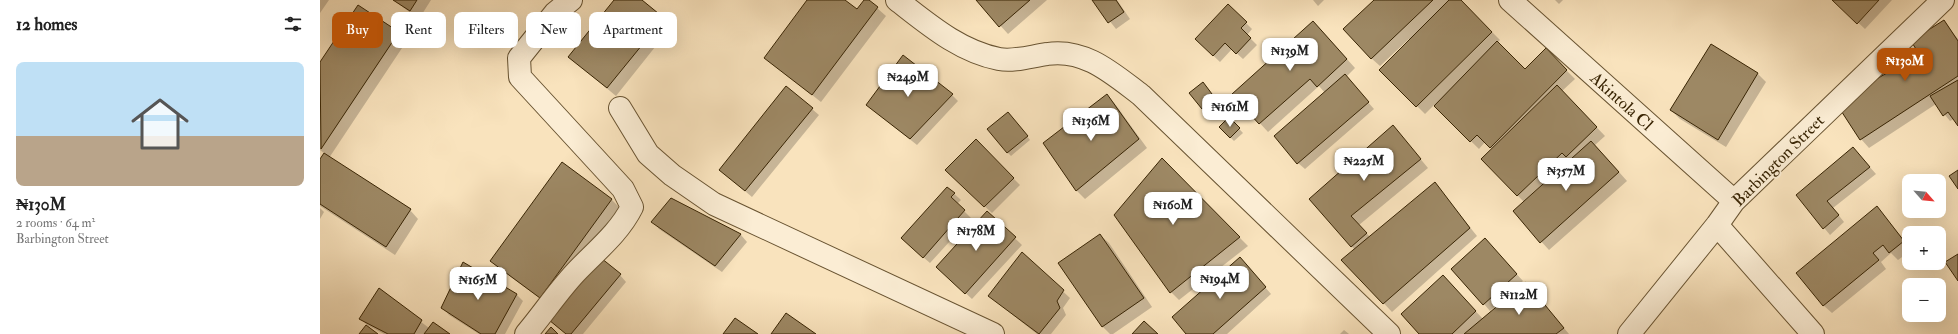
<!DOCTYPE html>
<meta charset="utf-8">
<style>
body{margin:0;font-family:"IM FELL Double Pica",serif;background:#f6f6f6;color:#222;height:100vh;display:flex;flex-direction:column;font-size:15px;white-space:nowrap}
*{box-sizing:border-box;margin:0}
p{font-size:13px;color:#767676}
.icon{flex:none;width:22px;height:22px;fill:none;stroke:currentColor;stroke-width:2;stroke-linecap:round;stroke-linejoin:round}
.map{position:relative;flex:1;overflow:hidden}
.drawer{display:flex;flex-direction:column;background:#fff;width:320px}
.drawer>*{flex:none}
.guide{position:absolute;left:12px;top:12px;width:380px;height:36px;display:flex;gap:8px}
.needle{width:26px;rotate:117deg}
.fabs{position:absolute;left:1582px;top:174px;display:grid;gap:8px}
.fabs a{display:grid;place-items:center;width:44px;height:44px;border-radius:8px;background:#fff;box-shadow:0 4px 16px #0002;font-size:20px}
.price{position:absolute;translate:-50% -34px;padding:0 9px;border-radius:8px;background:#fff;color:#222;font-size:13px;line-height:26px;filter:drop-shadow(0 1px 2px #0008)}
.price::after{content:'';position:absolute;left:50%;top:24px;width:12px;height:9px;margin-left:-6px;background:inherit;clip-path:polygon(0 0,100% 0,50% 100%)}
.price.current{background:#b45309;color:#fff}
ul{padding:0;list-style:none}
li{display:grid;align-content:center;gap:8px;height:212px;padding:0 16px}
li+li{border-top:1px solid #e0e0e0}
li span{display:grid;place-items:center;height:124px;border-radius:8px;color:#555}
li>.icon{margin-inline-start:auto}
span .icon{width:72px;height:72px;fill:#fffc;stroke-width:1}
li b{font-size:17px}
h2{display:flex;justify-content:space-between;align-items:center;height:48px;padding:0 16px;font-size:17px}
.tag{padding:0 14px;border-radius:8px;background:#fff;box-shadow:0 4px 16px #0002;font-size:14px;line-height:36px}
.tag.current{background:#b45309;color:#fff}
main{display:flex;flex:1;min-height:0}
.map>svg:first-child{display:block}
</style>
<main>
<section class="drawer">
<h2>12 homes<svg class="icon" aria-label="filters" viewBox="0 0 24 24"><path d="M4 7h16M4 17h16"/><circle cx="9" cy="7" r="2"/><circle cx="15" cy="17" r="2"/></svg></h2>
<ul>
<li><span style="background:linear-gradient(#bfe0f5 60%,#b9a48a 0)"><svg class="icon" aria-label="home" viewBox="0 0 24 24"><path d="M3 11l9-7 9 7M6 9v11h12V9"/></svg></span><div><b>₦130M</b><p>2 rooms · 64 m²</p><p>Barbington Street</p></div></li>
</ul>
</section>
<div class="map">
<svg width="1638" height="334" viewBox="0 0 1638 334">
<rect width="100%" height="100%" fill="#f9e3bd"/>
<filter id="stains"><feTurbulence type="fractalNoise" baseFrequency=".005" numOctaves="4"/><feColorMatrix values="0 0 0 0 .2 0 0 0 0 .09 0 0 0 0 .02 0 0 0 .5 -.17"/></filter>
<radialGradient id="worn" r=".72"><stop offset=".6" stop-color="#630" stop-opacity="0"/><stop offset="1" stop-color="#630" stop-opacity=".3"/></radialGradient>
<path fill="#0003" d="M0,0h9l-9,13z
M73,0h38l-12,19z
M295,0h25l31,27 -55,69 -47,-39z
M488,0h35l15,11 7,-11h3l18,16 -65,86 -56,-44z
M657,0h70l-39,34z
M773,0h24l13,19 -14,10z
M993,0h11l-6,6z
M1055,0h85l40,40 -3,3 28,27 21,-20 29,29 -13,12 43,45 -10,9 32,36 -78,69 -35,-38 10,-10 -42,-43 10,-10 -7,-7 -6,7 -45,-44 -9,9 -44,-44 30,-30 -2,-1 -29,27 -9,-8z
M1235,0h8l-4,4z
M1514,0h58l-27,29z
M908,5l24,24 -5,6 10,10 -14,14 -11,-10 -12,13 -24,-23z
M38,7l40,26 8,9 -77,116 81,52 8,9 -23,36 -75,-49v-45l5,-7 -5,-4v-86z
M1624,22l14,17v85l-4,-5 -4,2 -14,-17 -67,44 -8,-9z
M1001,30l34,38 -9,9 28,32 -69,60 -7,-6 27,-70 -6,-7 -51,46 -35,-38z
M1391,45l47,29 8,8 -40,65 -46,-28 -9,-9z
M886,87l12,15 -12,10 -16,-19z
M632,95l6,6 -41,44 -50,-40z
M787,95l8,9 32,44 -62,51 -8,-8 -33,-48z
M492,109l7,6 -67,82 -32,-27z
M692,117l18,23 -19,16 -4,-4z
M909,118l14,15 -9,8 -14,-14z
M1073,126l35,42 -69,57 11,12 65,-53 42,52 -85,76 -49,-52 12,-10 -45,-51z
M656,141l44,44 -28,28 -39,-36z
M1539,155l17,19 -43,34 11,14 -14,13 -33,-40z
M842,160l86,86 -69,54 -8,-8z
M242,163l50,37 8,8 -71,97 -49,-36 -9,-8z
M628,188l13,12 -4,4 14,14 -41,45 -21,-18z
M352,199l69,36 6,7 -25,30 -63,-43 -6,-7z
M1557,207l32,39v6l-11,8 -7,-7 -10,9 5,7 -54,44 -9,-8z
M0,208l4,4 -4,7z
M667,212l35,33 -50,54 -28,-26z
M780,235l9,8 43,64 -39,27h-3l-7,-7 -43,-64z
M1171,246l32,35 -33,30 -6,-7z
M702,253l48,45 -7,10 3,7 -15,19h-14l-48,-38z
M926,265l25,29 -44,40h-39z
M300,275l6,7 -43,52h-17l-15,-14z
M1129,283l34,36 43,-36 43,51h-148z
M59,290l50,38 19,6h-64l-17,-9 -6,-6z
M196,294l7,7 -18,33h-26l-30,-19 -6,-7z
M1024,330l5,4h-9z"/>
<path fill="#9d8864" stroke="#392504" d="M73,0h24l-7,11z
M294,0h28l22,18 -57,70 -39,-31z
M487,0h38l12,9 7,-9h5l9,7 -66,88 -48,-37z
M656,0h54l-31,27z
M772,0h24l8,12 -16,11z
M1054,0h59l-62,59 -28,-30z
M1129,0h12l31,32 -76,75 -37,-37z
M1512,0h47l-22,24z
M908,4l19,18 -6,6 10,10 -15,16 -11,-11 -12,13 -18,-17z
M38,5l41,27 -78,117 -1,-87z
M1624,20l14,21v35l-98,64 -24,-37 83,-49 -8,-13z
M993,21l34,38 -30,28 -7,-8 -51,45 -27,-30z
M1177,41l28,28 21,-21 21,22 -77,78 -13,-13 -7,7 -36,-36z
M1391,44l47,29 -40,67 -48,-30z
M583,55l50,39 -43,45 -44,-34z
M1025,74l24,28 -72,62 -23,-28z
M1638,80v46l-10,-14 -5,4 -13,-20z
M883,82l12,16 -13,11 -13,-16z
M1237,85l40,42 -31,30 -4,-4 -45,43 -36,-37z
M466,86l27,22 -68,83 -26,-21z
M787,94l32,45 -63,52 -33,-48z
M688,112l20,24 -21,17 -20,-24z
M909,117l11,11 -10,10 -11,-11z
M1073,125l28,34 -70,57 16,17 -16,14 -42,-48z
M656,139l38,39 -30,29 -39,-37z
M1271,141l28,31 -79,71 -27,-32z
M1533,147l17,20 -43,34 12,14 -16,14 -27,-34z
M4,153l87,56 -25,38 -66,-43v-45z
M842,158l78,79 -70,56 -56,-78z
M242,162l50,37 -72,99 -50,-37z
M1638,170v19l-9,-13z
M1115,182l35,46 -87,76 -42,-44z
M627,187l8,6 -4,4 14,13 -42,48 -22,-20z
M351,198l70,36 -26,32 -64,-44z
M1557,206l27,35 -15,12 -6,-8 -10,8 6,7 -56,46 -27,-33z
M667,211l29,26 -51,57 -29,-27z
M780,234l44,64 -42,29 -44,-64z
M1165,238l32,36 -34,31 -32,-36z
M702,252l42,38 -7,11 3,7 -21,26 -51,-38z
M1638,254v27l-13,-19z
M920,257l26,30 -53,47h-27l-14,-17z
M281,258l20,16 -50,60h-5l-17,-14z
M143,262l54,32 -22,40h-14l-40,-26z
M1123,275l33,36 -24,23h-33l-18,-20z
M1206,282l38,46 -8,6h-92z
M59,288l43,32 -8,14h-26l-29,-15z
M466,313l30,21h-45z
M415,318l23,16h-35z
M824,321l14,13h-26z
M113,322l17,12h-26z
M46,325l12,9h-19z
M231,327l7,7h-13z"/>
<g fill="none" stroke-linecap="round" stroke-linejoin="round">
<defs>
<path id="minor" d="M577,0c31,24 62,51 102,59 15,3 33,-3 48,-5 38,-6 66,20 94,41l248,239
M1190,0l224,201
M300,108l28,46 24,21 42,29 279,130
M1397,225l96,109
M206,334c17,-20 32,-43 50,-62 20,-21 43,-39 56,-65l-9,-18 -103,-112 -1,-19 36,-45 16,-13
M1309,334l88,-109 17,-24 209,-201"/>
</defs>
<use href="#minor" stroke="#695432" stroke-width="24"/>
<use href="#minor" stroke="#fbedd4" stroke-width="22"/>
</g>
<g text-anchor="middle" stroke-width="4" stroke-linejoin="round" paint-order="stroke">
<g font-size="17" fill="#392504" stroke="#fbedd4">
<text transform="translate(1302 101) rotate(42)" y="6">Akintola Cl</text>
<text transform="translate(1458 160) rotate(-45)" y="6">Barbington Street</text>
</g>
</g>
<rect width="100%" height="100%" filter="url(#stains)"/>
<rect width="100%" height="100%" fill="url(#worn)"/>
</svg>
<div class="fabs">
<a><svg class="needle" viewBox="-14 -14 28 28"><path d="M0-13l5 13h-10z" fill="#e53935"/><path d="M0 13l5-13h-10z" fill="#767676"/></svg></a>
<a>+</a>
<a>−</a>
</div>
<b class="price" style="left:970px;top:72px">₦139M</b>
<b class="price current" style="left:1585px;top:82px">₦130M</b>
<b class="price" style="left:588px;top:98px">₦249M</b>
<b class="price" style="left:910px;top:128px">₦161M</b>
<b class="price" style="left:771px;top:142px">₦136M</b>
<b class="price" style="left:1044px;top:182px">₦225M</b>
<b class="price" style="left:1246px;top:192px">₦357M</b>
<b class="price" style="left:853px;top:226px">₦160M</b>
<b class="price" style="left:656px;top:252px">₦178M</b>
<b class="price" style="left:900px;top:300px">₦194M</b>
<b class="price" style="left:158px;top:301px">₦165M</b>
<b class="price" style="left:1199px;top:316px">₦112M</b>
<div class="guide">
<a class="tag current">Buy</a>
<a class="tag">Rent</a>
<a class="tag">Filters</a>
<a class="tag">New</a>
<a class="tag">Apartment</a>
</div>
</div>
</main>
